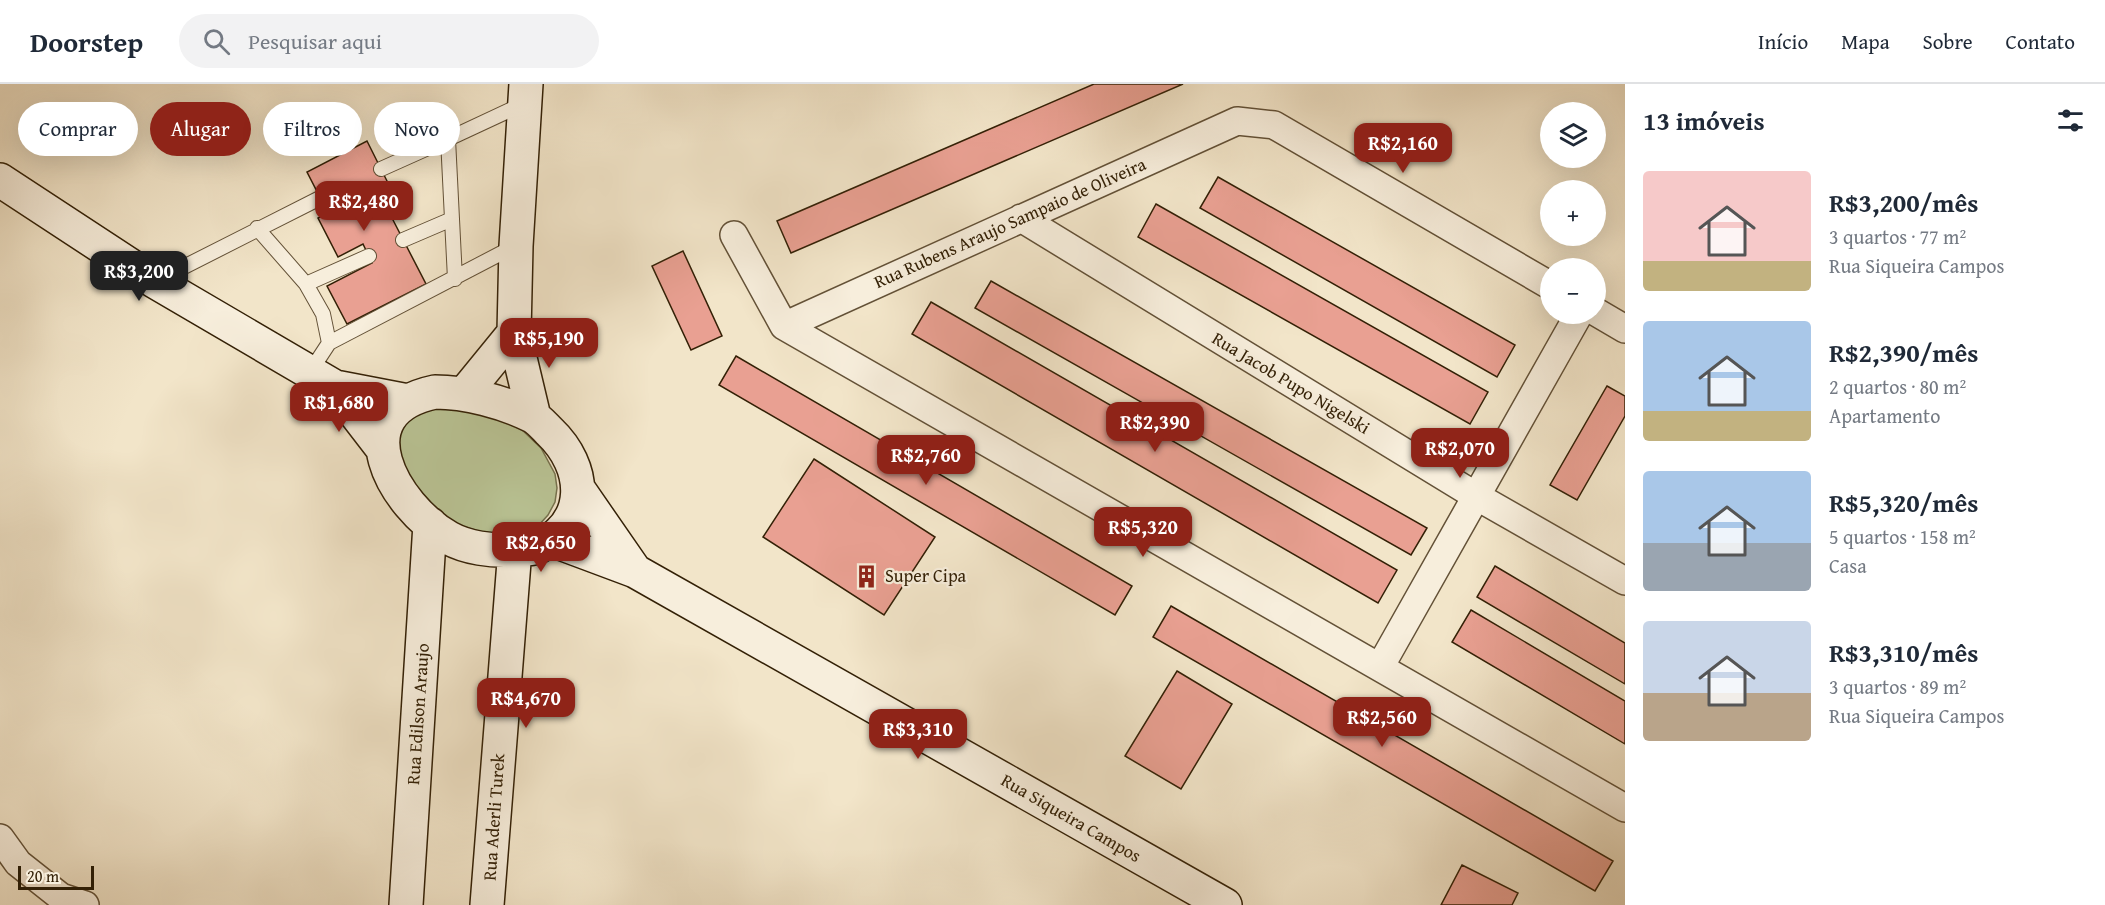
<!DOCTYPE html>
<html lang="pt">
<meta charset="utf-8">
<style>
body{margin:0;font-family:"Gentium Book Plus",serif;background:#f2f2f3;color:#1f2937;height:100vh;display:flex;flex-direction:column;font-size:22px;white-space:nowrap}
*{box-sizing:border-box;margin:0}
p{font-size:20px;color:#747a83}
.icon{flex:none;width:33px;height:33px;fill:none;stroke:currentColor;stroke-width:2;stroke-linecap:round;stroke-linejoin:round}
.map{position:relative;flex:1;overflow:hidden}
.panel{display:flex;flex-direction:column;background:#fff;width:480px}
.panel>*{flex:none}
.banner{position:absolute;left:18px;top:18px;width:570px;height:54px;display:flex;gap:12px}
.controls{position:absolute;left:1540px;top:18px;display:grid;gap:12px}
.controls a{display:grid;place-items:center;width:66px;height:66px;border-radius:50%;background:#fff;box-shadow:0 6px 24px #0002;font-size:30px}
.scale{position:absolute;left:18px;bottom:15px;width:76px;box-sizing:border-box;padding-left:6px;border:3px solid #332006;border-top:0;font-size:16px;line-height:21px;white-space:nowrap;color:#332006;-webkit-text-stroke:4px #f7eedc;paint-order:stroke}
.price{position:absolute;translate:-50% -51px;padding:0 14px;border-radius:12px;background:#8f2418;color:#fff;font-size:20px;line-height:39px;filter:drop-shadow(0 2px 3px #0008)}
.price::after{content:'';position:absolute;left:50%;top:36px;width:18px;height:14px;margin-left:-9px;background:inherit;clip-path:polygon(0 0,100% 0,50% 100%)}
.price.selected{background:#222;color:#fff}
ul{padding:0;list-style:none}
li{display:flex;align-items:center;gap:18px;height:150px;padding:0 18px}
li span{display:grid;place-items:center;flex:none;width:168px;height:120px;border-radius:6px;color:#555}
li>.icon{margin-inline-start:auto}
span .icon{width:72px;height:72px;fill:#fffc;stroke-width:1}
li b{font-size:26px}
h2{display:flex;justify-content:space-between;align-items:center;height:72px;padding:0 18px;font-size:26px}
.chip{padding:0 21px;border-radius:27px;background:#fff;box-shadow:0 6px 24px #0002;font-size:21px;line-height:54px}
.chip.selected{background:#8f2418;color:#fff}
header{display:flex;align-items:center;gap:36px;box-sizing:border-box;height:84px;padding:0 30px;background:#fff;border-bottom:2px solid #e0e1e3}
header strong{font-size:28px}
nav{display:flex;gap:33px;margin-inline-start:auto;font-size:21px}
.search{width:420px;height:54px;background:#f2f2f3;display:flex;align-items:center;gap:15px;box-sizing:border-box;padding:0 21px;border-radius:33px;color:#747a83;font-size:22px}
main{display:flex;flex:1;min-height:0}
.map>svg:first-child{display:block}
</style>
<header>
<strong>Doorstep</strong>
<div class="search"><svg class="icon" aria-label="search" viewBox="0 0 24 24"><circle cx="10" cy="10" r="6"/><path d="M15 15l6 6"/></svg>Pesquisar aqui</div>
<nav><a>Início</a><a>Mapa</a><a>Sobre</a><a>Contato</a></nav>
</header>
<main>
<div class="map">
<svg width="1625" height="821" viewBox="0 0 1625 821">
<rect width="100%" height="100%" fill="#f2e5c9"/>
<filter id="stains"><feTurbulence type="fractalNoise" baseFrequency=".00333" numOctaves="4"/><feColorMatrix values="0 0 0 0 .2 0 0 0 0 .09 0 0 0 0 .02 0 0 0 .5 -.17"/></filter>
<radialGradient id="worn" r=".72"><stop offset=".6" stop-color="#630" stop-opacity="0"/><stop offset="1" stop-color="#630" stop-opacity=".3"/></radialGradient>
<path fill="#bac596" stroke="#76724e" stroke-width="1.5" d="M462,323l57,20 22,21 14,26 2,14 -2,14 -7,13 -10,11 -13,6 -37,2 -36,-11 -30,-21 -22,-32 -6,-36 25,-25z"/>
<path fill="#e9a092" stroke="#332006" stroke-width="1.5" d="M1094,0h89l-392,169 -14,-32z
M367,57l30,60 -4,19 33,64 -79,40 -20,-38 45,-23 -9,-19 -25,13 -20,-39 10,-5 -21,-41z
M1218,93l297,168 -18,32 -297,-169z
M1156,120l332,188 -18,32 -332,-187z
M683,167l39,85 -31,14 -39,-84z
M991,197l436,247 -16,27 -436,-247z
M931,218l466,268 -19,33 -466,-269z
M736,272l396,230 -17,29 -396,-230z
M1607,302l18,10v20l-48,84 -27,-15z
M814,375l121,78 -51,78 -121,-78z
M1495,482l130,77v41l-148,-87z
M1171,522l442,255 -18,30 -442,-254z
M1471,526l154,91v43l-173,-102z
M1177,587l55,33 -51,85 -56,-33z
M1462,781l56,28 -6,12h-71z"/>
<g fill="none" stroke-linecap="round" stroke-linejoin="round">
<defs>
<path id="lane" d="M381,85l67,-30
M257,144l49,56 17,30 6,29
M403,156l49,-21
M455,195l-7,-140 75,-35
M156,197l164,-83
M306,200l63,-28
M310,288l19,-29 186,-97"/>
<path id="street" d="M1021,134l455,278 149,85
M734,151l50,91 841,482
M1596,228l29,17
M784,242l453,-205 37,4 277,161
M1380,583l199,-353
M0,754l18,25 43,34 24,8"/>
<path id="secondary" d="M526,0l-10,162 -2,87 20,84
M0,96l154,101 181,106 73,14
M335,303l47,61
M435,308c31,0 69,10 97,24 6,3 12,10 17,15 38,36 42,91 -11,116 -8,3 -18,2 -27,3 -19,1 -44,-2 -62,-12 -56,-32 -109,-126 -14,-146z
M465,309l49,-60
M579,406l56,81
M552,456l83,31 590,334
M406,821l24,-381
M487,821l28,-356"/>
</defs>
<use href="#lane" stroke="#635137" stroke-width="16"/>
<use href="#street" stroke="#635137" stroke-width="30"/>
<use href="#secondary" stroke="#332006" stroke-width="36"/>
<use href="#lane" stroke="#f7eedc" stroke-width="14"/>
<use href="#street" stroke="#f7eedc" stroke-width="27"/>
<use href="#secondary" stroke="#f7eedc" stroke-width="33"/>
</g>
<defs>
<symbol id="building-bare" viewBox="-9 -9 18 18"><path d="M-4-6H4V6H1V3H-1V6H-4ZM-2.5-4.3h1.7v1.8h-1.7ZM.8-4.3h1.7v1.8H.8ZM-2.5-1h1.7V.8h-1.7ZM.8-1h1.7V.8H.8Z" fill="#8f2418" stroke="#f7eedc" stroke-width="2.5" paint-order="stroke"/></symbol>
</defs>
<g fill-rule="evenodd">
<use href="#building-bare" x="850" y="476" width="33" height="33"/>
</g>
<g text-anchor="middle" stroke-width="4.5" stroke-linejoin="round" paint-order="stroke">
<g font-size="18" fill="#332006" stroke="#f7eedc">
<text transform="translate(1010 139) rotate(-24)" y="6">Rua Rubens Araujo Sampaio de Oliveira</text>
<text transform="translate(1291 299) rotate(31)" y="6">Rua Jacob Pupo Nigelski</text>
<text transform="translate(418 630) rotate(-86)" y="6">Rua Edilson Araujo</text>
<text transform="translate(494 733) rotate(-86)" y="6">Rua Aderli Turek</text>
<text transform="translate(1071 734) rotate(30)" y="6">Rua Siqueira Campos</text>
</g>
<g font-size="18" fill="#332006" stroke="#f7eedc" text-anchor="start">
<text x="885" y="498">Super Cipa</text>
</g>
</g>
<rect width="100%" height="100%" filter="url(#stains)"/>
<rect width="100%" height="100%" fill="url(#worn)"/>
</svg>
<div class="controls">
<a><svg class="icon" aria-label="layers" viewBox="0 0 24 24"><path d="M12 4l9 5-9 5-9-5zM3 14l9 5 9-5"/></svg></a>
<a>+</a>
<a>−</a>
</div>
<div class="scale">20 m</div>
<b class="price" style="left:1403px;top:90px">R$2,160</b>
<b class="price" style="left:364px;top:148px">R$2,480</b>
<b class="price selected" style="left:139px;top:218px">R$3,200</b>
<b class="price" style="left:549px;top:285px">R$5,190</b>
<b class="price" style="left:339px;top:349px">R$1,680</b>
<b class="price" style="left:1155px;top:369px">R$2,390</b>
<b class="price" style="left:1460px;top:395px">R$2,070</b>
<b class="price" style="left:926px;top:402px">R$2,760</b>
<b class="price" style="left:1143px;top:474px">R$5,320</b>
<b class="price" style="left:541px;top:489px">R$2,650</b>
<b class="price" style="left:526px;top:645px">R$4,670</b>
<b class="price" style="left:1382px;top:664px">R$2,560</b>
<b class="price" style="left:918px;top:676px">R$3,310</b>
<div class="banner">
<a class="chip">Comprar</a>
<a class="chip selected">Alugar</a>
<a class="chip">Filtros</a>
<a class="chip">Novo</a>
</div>
</div>
<section class="panel">
<h2>13 imóveis<svg class="icon" aria-label="filters" viewBox="0 0 24 24"><path d="M4 7h16M4 17h16"/><circle cx="9" cy="7" r="2"/><circle cx="15" cy="17" r="2"/></svg></h2>
<ul>
<li><span style="background:linear-gradient(#f6c9c9 75%,#c2b280 0)"><svg class="icon" aria-label="home" viewBox="0 0 24 24"><path d="M3 11l9-7 9 7M6 9v11h12V9"/></svg></span><div><b>R$3,200/mês</b><p>3 quartos · 77 m²</p><p>Rua Siqueira Campos</p></div></li>
<li><span style="background:linear-gradient(#a9c7e8 75%,#c2b280 0)"><svg class="icon" aria-label="home" viewBox="0 0 24 24"><path d="M3 11l9-7 9 7M6 9v11h12V9"/></svg></span><div><b>R$2,390/mês</b><p>2 quartos · 80 m²</p><p>Apartamento</p></div></li>
<li><span style="background:linear-gradient(#a9c7e8 60%,#9aa5b1 0)"><svg class="icon" aria-label="home" viewBox="0 0 24 24"><path d="M3 11l9-7 9 7M6 9v11h12V9"/></svg></span><div><b>R$5,320/mês</b><p>5 quartos · 158 m²</p><p>Casa</p></div></li>
<li><span style="background:linear-gradient(#c9d6e8 60%,#b9a48a 0)"><svg class="icon" aria-label="home" viewBox="0 0 24 24"><path d="M3 11l9-7 9 7M6 9v11h12V9"/></svg></span><div><b>R$3,310/mês</b><p>3 quartos · 89 m²</p><p>Rua Siqueira Campos</p></div></li>
</ul>
</section>
</main>
